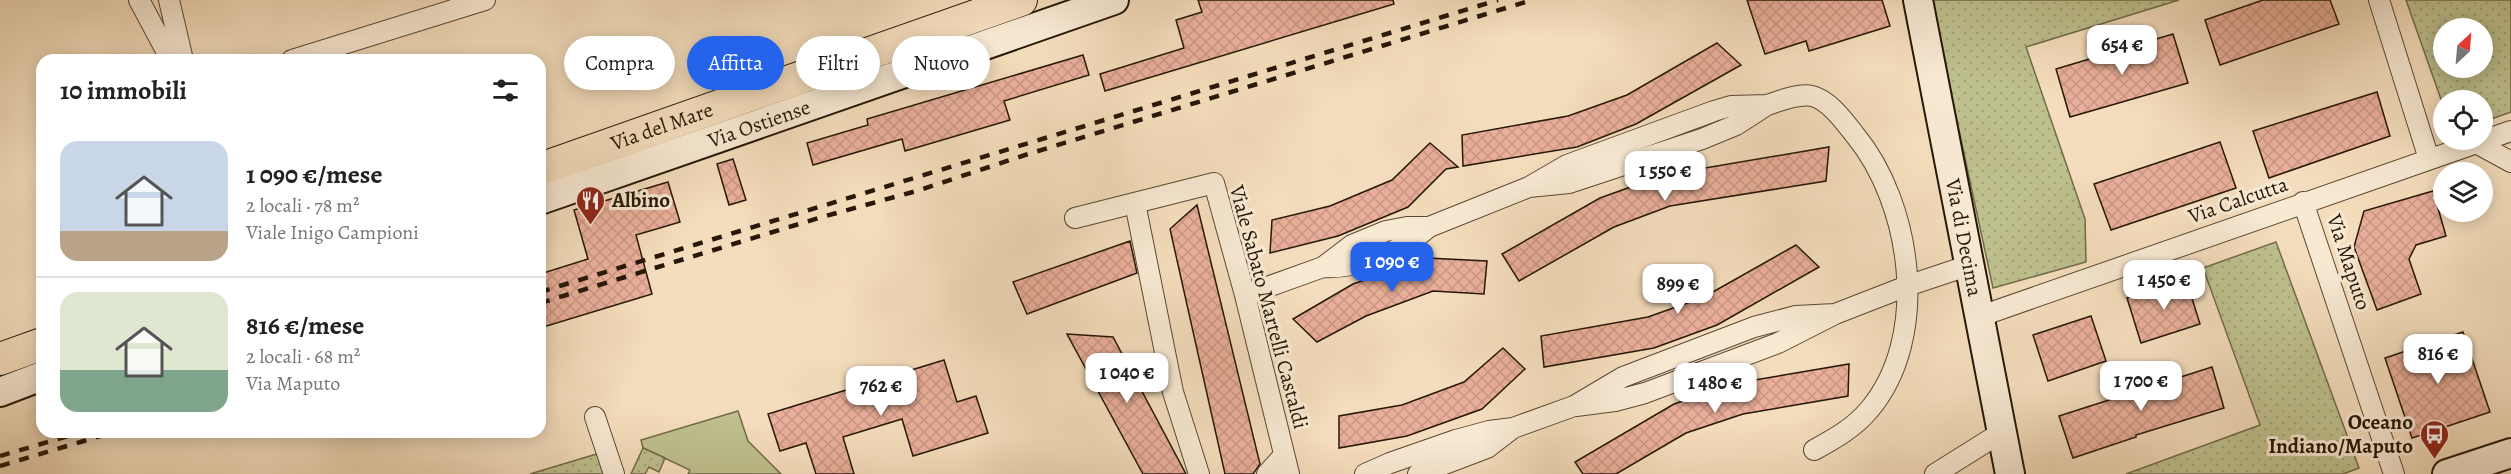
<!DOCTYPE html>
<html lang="it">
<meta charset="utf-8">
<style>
body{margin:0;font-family:Alegreya,serif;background:#f2f2f2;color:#222;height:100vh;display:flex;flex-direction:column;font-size:22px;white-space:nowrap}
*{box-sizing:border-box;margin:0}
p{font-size:20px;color:#767676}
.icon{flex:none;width:33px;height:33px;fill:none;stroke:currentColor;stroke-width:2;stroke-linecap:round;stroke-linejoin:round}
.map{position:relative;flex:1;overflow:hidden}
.details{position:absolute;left:36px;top:54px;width:510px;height:384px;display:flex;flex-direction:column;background:#fff;border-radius:18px;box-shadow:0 3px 15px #0003}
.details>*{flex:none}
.banner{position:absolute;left:564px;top:36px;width:570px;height:54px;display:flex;gap:12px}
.needle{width:39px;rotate:26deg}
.controls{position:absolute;left:2433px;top:18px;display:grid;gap:12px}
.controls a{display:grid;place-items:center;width:60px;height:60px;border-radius:50%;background:#fff;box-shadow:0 3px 15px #0003;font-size:30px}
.price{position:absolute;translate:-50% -51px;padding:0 14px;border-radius:12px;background:#fff;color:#222;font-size:20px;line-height:39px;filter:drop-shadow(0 2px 3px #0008)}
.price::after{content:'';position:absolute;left:50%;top:36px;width:18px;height:14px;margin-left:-9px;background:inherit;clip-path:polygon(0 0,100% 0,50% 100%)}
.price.current{background:#2563eb;color:#fff}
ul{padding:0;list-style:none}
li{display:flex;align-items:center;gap:18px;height:150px;padding:0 24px}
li+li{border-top:2px solid #e0e0e0}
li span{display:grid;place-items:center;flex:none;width:168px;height:120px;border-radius:18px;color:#555}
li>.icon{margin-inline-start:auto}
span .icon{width:72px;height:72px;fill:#fffc;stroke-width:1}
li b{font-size:26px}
h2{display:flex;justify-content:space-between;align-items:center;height:72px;padding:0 24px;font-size:26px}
.pill{padding:0 21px;border-radius:27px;background:#fff;box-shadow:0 3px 15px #0003;font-size:21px;line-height:54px}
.pill.current{background:#2563eb;color:#fff}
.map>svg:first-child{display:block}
</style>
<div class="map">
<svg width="2511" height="474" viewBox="0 0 2511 474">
<defs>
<pattern id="park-dots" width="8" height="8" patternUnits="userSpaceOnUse" patternTransform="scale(1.5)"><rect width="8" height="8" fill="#bec08e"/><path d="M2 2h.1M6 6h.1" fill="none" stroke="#a3a479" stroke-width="1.8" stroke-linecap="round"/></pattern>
<pattern id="building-cross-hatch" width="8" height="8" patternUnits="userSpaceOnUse" patternTransform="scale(1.5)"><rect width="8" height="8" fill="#eaaf9a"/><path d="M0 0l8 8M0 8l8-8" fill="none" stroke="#c99683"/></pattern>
</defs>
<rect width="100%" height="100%" fill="#f4ddbc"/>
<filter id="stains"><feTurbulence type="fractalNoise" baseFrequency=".00333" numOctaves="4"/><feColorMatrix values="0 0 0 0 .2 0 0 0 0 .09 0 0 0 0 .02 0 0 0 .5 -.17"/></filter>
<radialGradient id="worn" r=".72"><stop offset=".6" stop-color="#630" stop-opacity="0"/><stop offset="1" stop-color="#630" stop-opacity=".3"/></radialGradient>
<path fill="#bec08e" stroke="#726c4a" stroke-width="1.5" d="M738,411l10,30 33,33h-93l2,-4 -47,-22 -2,-8z"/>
<path fill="url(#park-dots)" stroke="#726c4a" stroke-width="1.5" fill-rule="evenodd" d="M1931,0h248l-153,47 59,172 1,43 -93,26z
M2406,0h105v112l-28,10 -1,-22h-38l-1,5zM2444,28h38v40h-38z
M2276,242l83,226 -16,6h-217l134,-49 -57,-157z
M643,448l22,10 -6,14 -10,-5 -4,7h-14z
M600,453l6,21h-76z"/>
<path fill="url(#building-cross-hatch)" stroke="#261707" stroke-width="1.5" d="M1198,0h195l1,4 -289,87 -5,-17 84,-26 -8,-28 26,-8z
M1747,0h135l8,26 -81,25 -3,-10 -41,13z
M2263,0h67l9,24 -119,41 -15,-45z
M2173,34l15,49 -118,34 -14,-48z
M1717,43l24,22 -105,59 -59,23 -114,19 -1,-31 106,-19 59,-21z
M1083,55l6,20 -85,26 6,19 -105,31 -3,-12 -89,26 -6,-22 61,-18 -1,-6z
M2377,92l13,44 -121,42 -16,-47z
M2220,142l16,46 -125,42 -17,-46z
M1430,143l28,24 -12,2 -38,38 -70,29 -68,17 2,-33 58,-14 62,-26z
M1829,147l-3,34 -156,25 -56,21 -95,54 -17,-27 98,-56 64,-23z
M733,159l13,41 -17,5 -12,-41z
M668,182l12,40 -44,13 16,59 -112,34v-54l48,-15 -14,-49z
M2433,191l13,45 -30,9 -7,14 12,35 -44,16 -23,-63 10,-36z
M1197,205l63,259 -7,10h-28l-55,-245z
M1130,241l7,32 -110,41 -14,-32z
M1796,245l23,22 -102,58 -63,23 -110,19 -3,-31 107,-19 56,-20z
M1427,258l60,3 -3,33 -51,-3 -67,25 -49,26 -24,-23 60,-35z
M2186,279l14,45 -59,19 -14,-45z
M2091,316l15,45 -58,20 -15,-46z
M2463,332l27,80 -78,26 -27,-80z
M1067,334l46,3 73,137h-43z
M1503,348l22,21 -43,40 -75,27 -68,12v-32l63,-11 62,-23z
M944,360l13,42 19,-6 12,37 -75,23 -11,-37 -59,18 11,37h-38l-10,-31 -26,8 -12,-37z
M1849,364l-1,32 -105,18 -57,19 -70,41h-33l-8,-12 99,-58 63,-21z
M2212,367l12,41 -88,27v2l-63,21 -14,-42z"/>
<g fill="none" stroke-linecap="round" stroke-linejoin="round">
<defs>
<path id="street" d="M139,0l32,60
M169,0l14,60
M2379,0l50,159
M292,60l193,-60
M1767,105c13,-4 31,-12 45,-9 17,4 32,25 43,39 57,69 76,202 14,275 -15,18 -35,29 -55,40
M2478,144l33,18
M2303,202l91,272
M1135,203l38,189 26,82
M1075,218l139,-35 31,112 44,179
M1429,227l100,-40 38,-22 147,-54 17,-5 36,-1 -31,20 -34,14 -133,44 -40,4
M1245,295l78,-28 29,-22 34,-14 21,-4h22c-29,25 -69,42 -106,40
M1981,316l530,-185
M1576,406l39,-5 30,-8 133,-50 57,-29 72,-28 63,-21
M595,417l19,57
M1267,474l17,-19
M1365,474l25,-11 66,-23 33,-9 24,-3 61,-22 49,-29 131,-50 42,-11 39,-2
M1418,474l69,-26 26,-20
M1935,474l67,-42"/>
<g id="secondary">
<path id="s1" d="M1918,0l92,474"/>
<path id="s2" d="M540,200l574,-200"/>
<path d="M0,392l42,-16"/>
<path d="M2447,474l64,-21"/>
</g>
<g id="primary">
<path id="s3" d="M540,169l481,-169"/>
<path d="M0,359l42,-15"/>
</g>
</defs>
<use href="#street" stroke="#5a4834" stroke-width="22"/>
<use href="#secondary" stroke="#261707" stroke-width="32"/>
<use href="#primary" stroke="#261707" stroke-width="34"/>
<use href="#street" stroke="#f8e9d3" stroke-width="20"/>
<use href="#secondary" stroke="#f8e9d3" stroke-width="28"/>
<use href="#primary" stroke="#f4ddbc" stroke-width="32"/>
<path stroke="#261707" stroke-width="4.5" stroke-dasharray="10 10" stroke-linecap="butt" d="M540,292l958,-292
M540,303l282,-86 98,-27 105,-35 507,-155
M0,456l82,-24
M0,466l114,-34"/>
</g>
<defs>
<symbol id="restaurant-pin" viewBox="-11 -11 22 30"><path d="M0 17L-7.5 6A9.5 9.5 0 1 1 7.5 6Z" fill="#8f2418" stroke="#f8e9d3"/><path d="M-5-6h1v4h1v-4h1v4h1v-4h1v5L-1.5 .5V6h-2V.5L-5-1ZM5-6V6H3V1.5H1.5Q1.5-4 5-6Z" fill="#fff"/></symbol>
<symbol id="bus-pin" viewBox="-11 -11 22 30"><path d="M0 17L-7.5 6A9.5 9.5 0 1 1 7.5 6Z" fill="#8f2418" stroke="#f8e9d3"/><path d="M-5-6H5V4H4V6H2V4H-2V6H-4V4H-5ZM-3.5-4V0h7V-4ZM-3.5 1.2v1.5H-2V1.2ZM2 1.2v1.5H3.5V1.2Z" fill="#fff"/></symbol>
</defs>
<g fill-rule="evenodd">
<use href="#restaurant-pin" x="574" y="184" width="33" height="45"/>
<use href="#bus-pin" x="2418" y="418" width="33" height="45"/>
</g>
<g text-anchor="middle" stroke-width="6" stroke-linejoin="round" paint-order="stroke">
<g font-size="21" fill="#261707" stroke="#f8e9d3">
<text dy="7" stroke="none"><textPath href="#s2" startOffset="232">Via Ostiense</textPath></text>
<text dy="7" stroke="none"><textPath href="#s3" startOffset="129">Via del Mare</textPath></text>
<text transform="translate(2238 200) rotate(-19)" y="7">Via Calcutta</text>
<text dy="7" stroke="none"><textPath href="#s1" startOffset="242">Via di Decima</textPath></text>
<text transform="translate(2349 262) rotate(72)" y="7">Via Maputo</text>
<text transform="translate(1269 307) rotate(75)" y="7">Viale Sabato Martelli Castaldi</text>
</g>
<g font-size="21" font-weight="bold" fill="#261707" stroke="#f8e9d3" text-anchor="start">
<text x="612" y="207">Albino</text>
<text x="2413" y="429" text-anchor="end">Oceano<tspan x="2413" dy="24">Indiano/Maputo</tspan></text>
</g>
</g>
<rect width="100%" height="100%" filter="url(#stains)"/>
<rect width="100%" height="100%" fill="url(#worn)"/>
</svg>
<div class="controls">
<a><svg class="needle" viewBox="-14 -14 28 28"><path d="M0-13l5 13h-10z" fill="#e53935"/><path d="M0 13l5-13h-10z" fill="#767676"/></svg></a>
<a><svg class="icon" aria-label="locate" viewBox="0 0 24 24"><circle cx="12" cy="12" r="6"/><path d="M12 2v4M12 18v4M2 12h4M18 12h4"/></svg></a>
<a><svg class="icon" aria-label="layers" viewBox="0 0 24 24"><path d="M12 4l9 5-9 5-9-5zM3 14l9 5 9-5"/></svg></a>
</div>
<b class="price" style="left:2122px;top:76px">654 €</b>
<b class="price" style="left:1665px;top:202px">1 550 €</b>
<b class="price current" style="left:1392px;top:293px">1 090 €</b>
<b class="price" style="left:2164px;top:311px">1 450 €</b>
<b class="price" style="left:1678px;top:315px">899 €</b>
<b class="price" style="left:2438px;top:385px">816 €</b>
<b class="price" style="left:1127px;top:404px">1 040 €</b>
<b class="price" style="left:2141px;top:412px">1 700 €</b>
<b class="price" style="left:1715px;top:414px">1 480 €</b>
<b class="price" style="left:881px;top:417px">762 €</b>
<div class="banner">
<a class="pill">Compra</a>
<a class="pill current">Affitta</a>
<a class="pill">Filtri</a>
<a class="pill">Nuovo</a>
</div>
<section class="details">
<h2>10 immobili<svg class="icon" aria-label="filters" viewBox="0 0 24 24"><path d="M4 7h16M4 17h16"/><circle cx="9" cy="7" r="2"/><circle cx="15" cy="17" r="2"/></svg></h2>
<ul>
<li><span style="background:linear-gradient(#c9d6e8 75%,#b9a48a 0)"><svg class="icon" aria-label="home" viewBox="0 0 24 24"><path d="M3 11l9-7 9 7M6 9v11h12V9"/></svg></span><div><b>1 090 €/mese</b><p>2 locali · 78 m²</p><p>Viale Inigo Campioni</p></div></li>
<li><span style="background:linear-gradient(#dfe7d0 65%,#7fa58c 0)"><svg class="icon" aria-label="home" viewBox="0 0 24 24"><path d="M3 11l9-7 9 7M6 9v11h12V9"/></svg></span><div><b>816 €/mese</b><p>2 locali · 68 m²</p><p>Via Maputo</p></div></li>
</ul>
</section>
</div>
